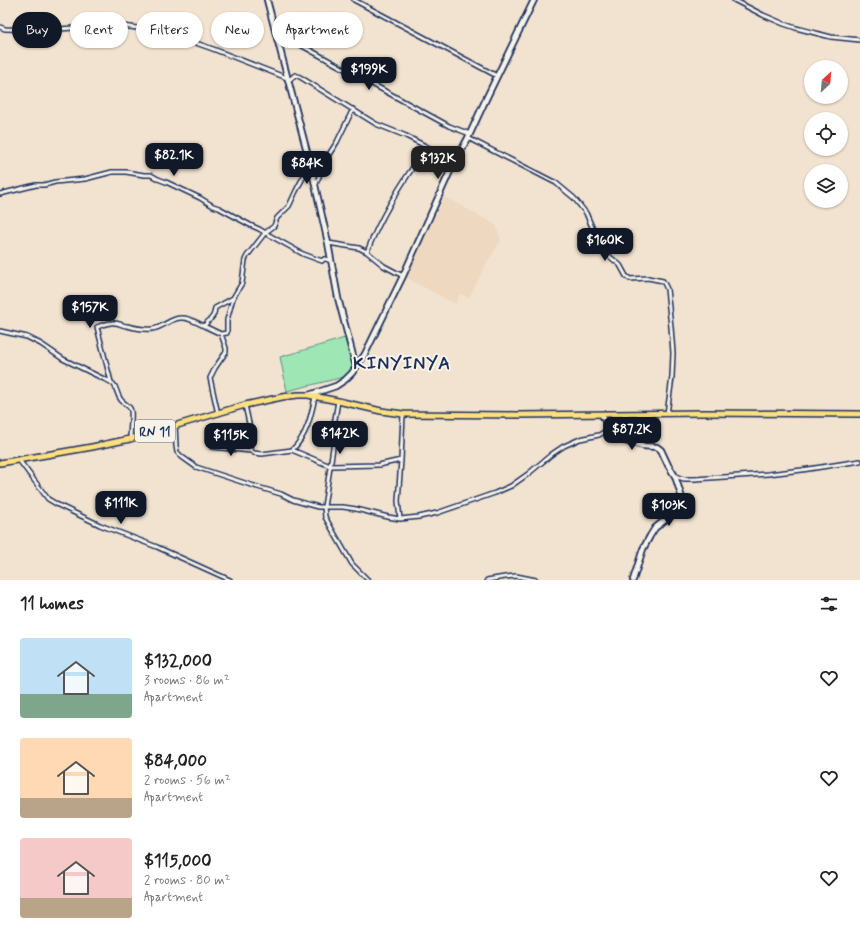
<!DOCTYPE html>
<meta charset="utf-8">
<style>
body{margin:0;font-family:Mynerve,sans-serif;background:#f2f2f2;color:#222;height:100vh;display:flex;flex-direction:column;font-size:15px;white-space:nowrap}
*{box-sizing:border-box;margin:0}
p{font-size:13px;color:#767676}
.icon{flex:none;width:22px;height:22px;fill:none;stroke:currentColor;stroke-width:2;stroke-linecap:round;stroke-linejoin:round}
.map{position:relative;height:580px;overflow:hidden}
.drawer{display:flex;flex-direction:column;background:#fff;flex:1}
.drawer>*{flex:none}
.banner{position:absolute;left:12px;top:12px;width:400px;height:36px;display:flex;gap:8px}
.needle{width:26px;rotate:26deg}
.buttons{position:absolute;left:804px;top:60px;display:grid;gap:8px}
.buttons a{display:grid;place-items:center;width:44px;height:44px;border-radius:50%;background:#fff;box-shadow:0 1px 3px #0004;font-size:20px}
.price{position:absolute;translate:-50% -34px;padding:0 9px;border-radius:8px;background:#111827;color:#fff;font-size:13px;line-height:26px;filter:drop-shadow(0 1px 2px #0008)}
.price::after{content:'';position:absolute;left:50%;top:24px;width:12px;height:9px;margin-left:-6px;background:inherit;clip-path:polygon(0 0,100% 0,50% 100%)}
.price.active{background:#222;color:#fff}
ul{padding:0;list-style:none}
li{display:flex;align-items:center;gap:12px;height:100px;padding:0 20px}
li span{display:grid;place-items:center;flex:none;width:112px;height:80px;border-radius:4px;color:#555}
li>.icon{margin-inline-start:auto}
span .icon{width:48px;height:48px;fill:#fffc;stroke-width:1}
li b{font-size:17px}
h2{display:flex;justify-content:space-between;align-items:center;height:48px;padding:0 20px;font-size:17px}
.tag{padding:0 14px;border-radius:18px;background:#fff;box-shadow:0 1px 3px #0004;font-size:14px;line-height:36px}
.tag.active{background:#111827;color:#fff}
.map>svg:first-child{display:block}
</style>
<div class="map">
<svg width="860" height="580" viewBox="0 0 860 580">
<rect width="100%" height="100%" fill="#f2e3d0"/>
<filter id="ink" filterUnits="userSpaceOnUse"><feTurbulence type="fractalNoise" baseFrequency=".025" numOctaves="2"/><feDisplacementMap in="SourceGraphic" scale="8" xChannelSelector="R" yChannelSelector="G"/><feConvolveMatrix kernelMatrix="1 2 1 2 8 2 1 2 1" color-interpolation-filters="sRGB"/></filter>
<g filter="url(#ink)">
<path fill="#eed8bf" d="M445,197l51,28 5,16 -15,23 -17,34 -9,-4 -5,10 -50,-27z"/>
<path fill="#9ee6b4" stroke="#5c8a89" d="M345,338l8,29 -5,9 -61,15 -7,-34z"/>
<g fill="none" stroke-linecap="round" stroke-linejoin="round">
<defs>
<path id="street" d="M354,0l143,76
M734,0l29,15 21,9 12,4 35,9 29,3
M0,27l5,2 40,1 71,-5 28,4 29,6 40,14 74,29
M275,31l174,95 21,8
M288,81l7,-6 5,2 76,47 30,12 37,19 8,14
M468,138l88,45 18,15 12,15 9,21 1,5 4,7 4,6 16,13 6,11 4,3 18,-1 15,3 4,8 4,38 2,26 -1,24 -5,37
M316,184l10,-25 11,-17 16,-33
M0,194l36,-9h8l11,-3 30,-3 27,-7h14l18,3h7l7,4 8,3 34,16 13,8 6,2 31,17 9,4 10,6 34,19 19,7 2,-2h2l5,2
M328,243l31,5 8,4 17,14 19,10
M367,252c14,-37 37,-73 60,-105
M204,326l17,8 6,-1v-13l6,-22
M0,331l27,6 14,7 22,15 41,20c16,6 9,9 17,21 3,4 9,5 10,11 1,4 -1,22 -1,28
M111,382l-14,-55c6,-2 12,-5 18,-4 4,0 8,3 12,3 8,2 17,4 25,3 11,-1 18,-11 29,-11 8,-1 16,5 23,8 6,-8 10,-7 11,-18l18,-10 9,-15 3,-23 2,-4 18,-23 9,-7 3,-8 12,-12 7,-15 11,-21 4,-3
M338,401l-4,24v16l-10,66 1,10 27,47 16,16
M245,405l5,23v21l1,2 3,2 8,1 30,-4 38,16 49,-1 22,-5
M218,414l-8,-36 5,-10 11,-16v-4l-5,-14
M175,425l1,21 1,6 5,5 14,10 55,18 30,9 12,6 14,4 11,3h25l13,2 32,8 12,2 19,-2 18,-4 58,-20 16,-7 17,-12 24,-20 12,-8 16,-7 19,-4 10,-6
M212,447l39,4
M292,450c15,-14 19,-34 23,-53
M19,460l29,39 10,6 42,20 57,22 73,33
M675,476l9,3h11l73,-5 34,-4 58,-9
M400,519l-2,-18 3,-41 2,-46
M487,580l18,-3 11,-1 20,4"/>
<path id="secondary" d="M267,0l44,167 17,76 10,55 18,69
M309,395l27,-9 9,-6 7,-7 13,-19 38,-78 48,-107 17,-31 18,-39 48,-99
M602,415l7,14 9,8 7,4 18,5 14,1 4,3 7,15 7,11 7,22v5l-3,6 -24,19 -5,8 -7,13 -10,31"/>
<path id="primary" d="M0,463l92,-16 38,-8 115,-34 37,-8 16,-2h10l30,6 43,10 22,3 115,1 186,-2 156,1"/>
</defs>
<use href="#street" stroke="#1b2f5e" stroke-width="6"/>
<use href="#secondary" stroke="#1b2f5e" stroke-width="8"/>
<use href="#primary" stroke="#1b2f5e" stroke-width="8"/>
<use href="#street" stroke="#f7f3e8" stroke-width="3"/>
<use href="#secondary" stroke="#f7f3e8" stroke-width="4.5"/>
<use href="#primary" stroke="#fddf80" stroke-width="5"/>
</g>
</g>
<g text-anchor="middle" stroke-width="4" stroke-linejoin="round" paint-order="stroke">
<rect fill="#f7f3e8" stroke="#5d6a87" stroke-width="1" x="135" y="420" width="40" height="22" rx="3"/>
<g font-size="13" font-weight="bold" fill="#1b2f5e">
<text x="155" y="436">RN 11</text>
</g>
<g font-size="18" font-weight="bold" letter-spacing="1" fill="#1b2f5e" stroke="#f7f3e8">
<text x="402" y="369">KINYINYA</text>
</g>
</g>
</svg>
<div class="buttons">
<a><svg class="needle" viewBox="-14 -14 28 28"><path d="M0-13l5 13h-10z" fill="#e53935"/><path d="M0 13l5-13h-10z" fill="#767676"/></svg></a>
<a><svg class="icon" aria-label="locate" viewBox="0 0 24 24"><circle cx="12" cy="12" r="6"/><path d="M12 2v4M12 18v4M2 12h4M18 12h4"/></svg></a>
<a><svg class="icon" aria-label="layers" viewBox="0 0 24 24"><path d="M12 4l9 5-9 5-9-5zM3 14l9 5 9-5"/></svg></a>
</div>
<b class="price" style="left:369px;top:91px">$199K</b>
<b class="price" style="left:174px;top:177px">$82.1K</b>
<b class="price active" style="left:438px;top:180px">$132K</b>
<b class="price" style="left:307px;top:185px">$84K</b>
<b class="price" style="left:605px;top:262px">$160K</b>
<b class="price" style="left:90px;top:329px">$157K</b>
<b class="price" style="left:632px;top:451px">$87.2K</b>
<b class="price" style="left:340px;top:455px">$142K</b>
<b class="price" style="left:231px;top:457px">$115K</b>
<b class="price" style="left:121px;top:525px">$111K</b>
<b class="price" style="left:669px;top:527px">$103K</b>
<div class="banner">
<a class="tag active">Buy</a>
<a class="tag">Rent</a>
<a class="tag">Filters</a>
<a class="tag">New</a>
<a class="tag">Apartment</a>
</div>
</div>
<section class="drawer">
<h2>11 homes<svg class="icon" aria-label="filters" viewBox="0 0 24 24"><path d="M4 7h16M4 17h16"/><circle cx="9" cy="7" r="2"/><circle cx="15" cy="17" r="2"/></svg></h2>
<ul>
<li><span style="background:linear-gradient(#bfe0f5 70%,#7fa58c 0)"><svg class="icon" aria-label="home" viewBox="0 0 24 24"><path d="M3 11l9-7 9 7M6 9v11h12V9"/></svg></span><div><b>$132,000</b><p>3 rooms · 86 m²</p><p>Apartment</p></div><svg class="icon" aria-label="heart" viewBox="0 0 24 24"><path d="M12 20l-8-8c-3-5 5-10 8-4 3-6 11-1 8 4z"/></svg></li>
<li><span style="background:linear-gradient(#ffd9b3 75%,#b9a48a 0)"><svg class="icon" aria-label="home" viewBox="0 0 24 24"><path d="M3 11l9-7 9 7M6 9v11h12V9"/></svg></span><div><b>$84,000</b><p>2 rooms · 56 m²</p><p>Apartment</p></div><svg class="icon" aria-label="heart" viewBox="0 0 24 24"><path d="M12 20l-8-8c-3-5 5-10 8-4 3-6 11-1 8 4z"/></svg></li>
<li><span style="background:linear-gradient(#f6c9c9 75%,#b9a48a 0)"><svg class="icon" aria-label="home" viewBox="0 0 24 24"><path d="M3 11l9-7 9 7M6 9v11h12V9"/></svg></span><div><b>$115,000</b><p>2 rooms · 80 m²</p><p>Apartment</p></div><svg class="icon" aria-label="heart" viewBox="0 0 24 24"><path d="M12 20l-8-8c-3-5 5-10 8-4 3-6 11-1 8 4z"/></svg></li>
</ul>
</section>
